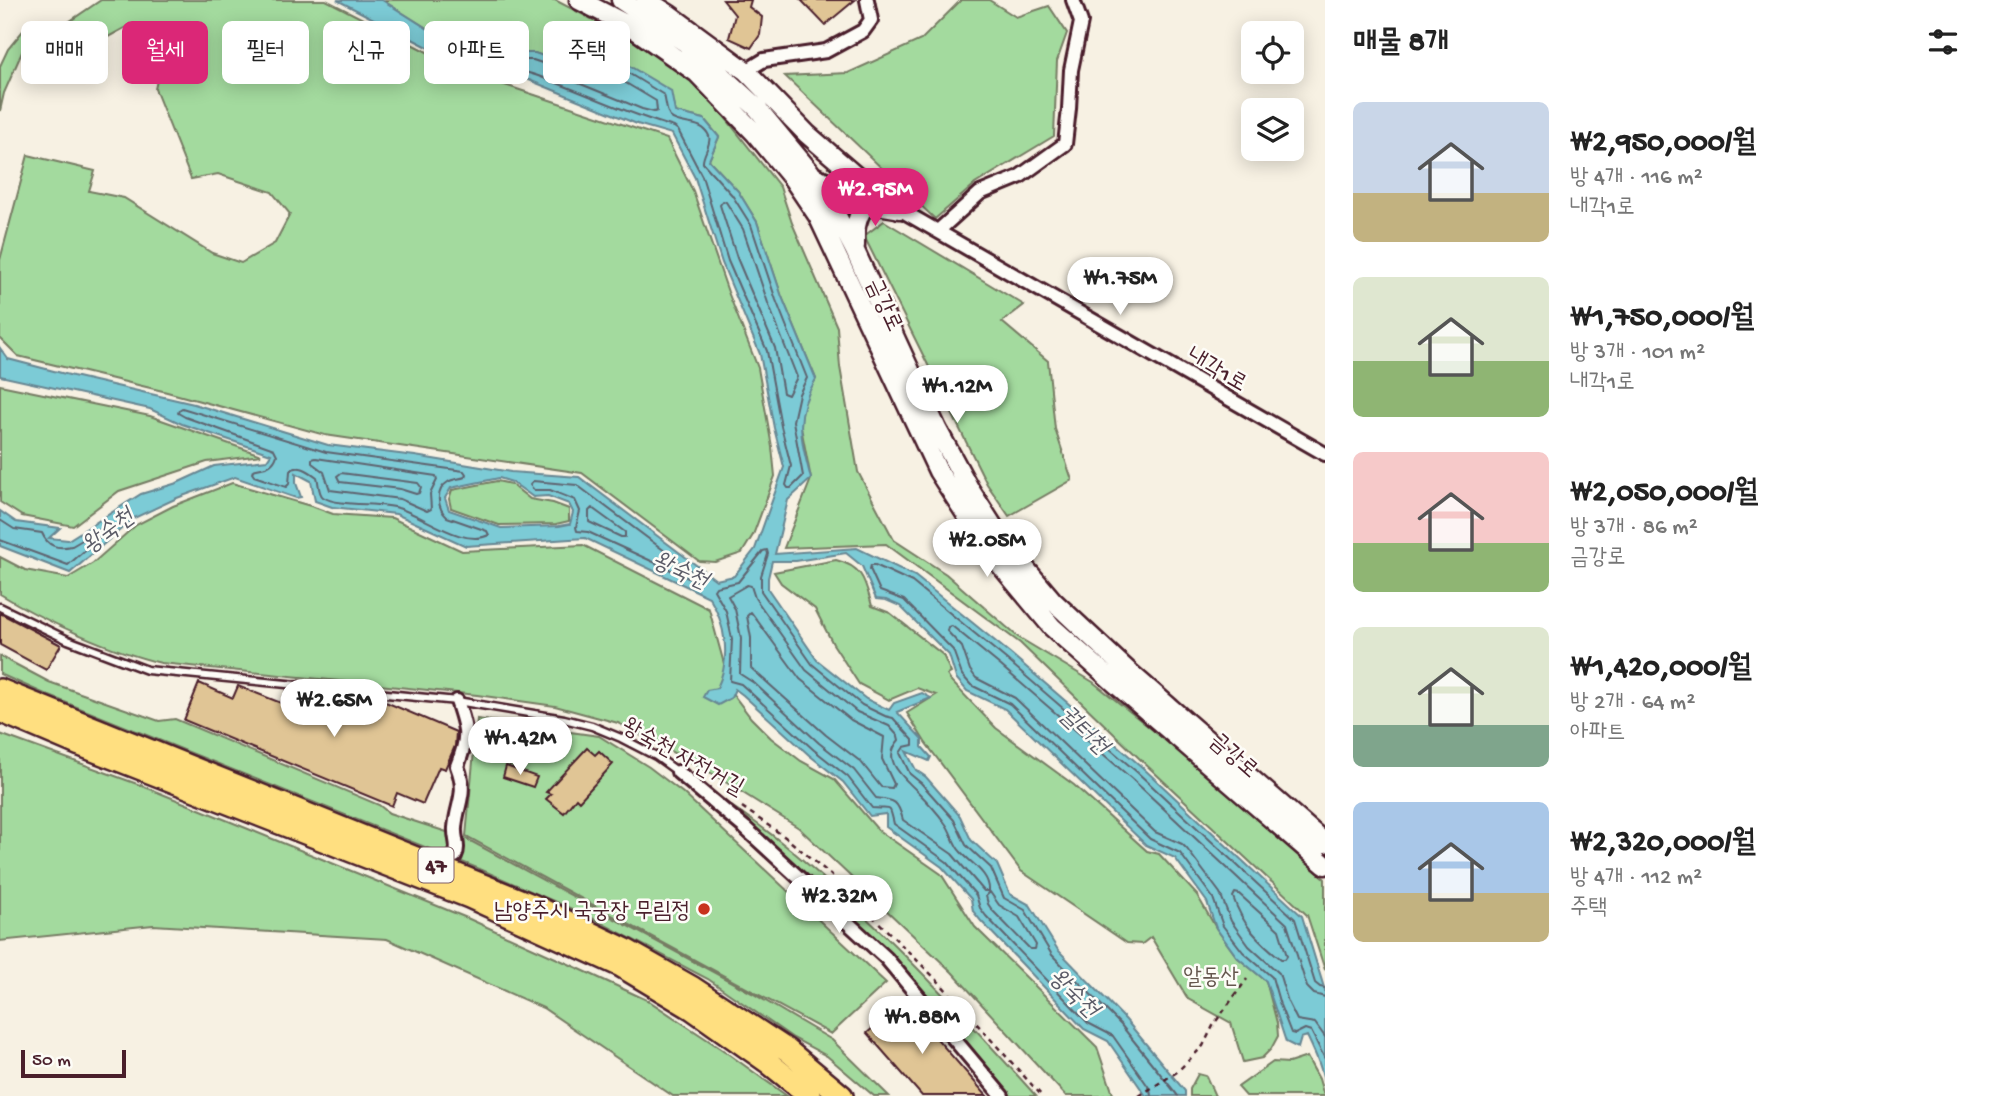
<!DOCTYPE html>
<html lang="ko">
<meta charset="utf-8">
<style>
body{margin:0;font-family:"Gochi Hand","Poor Story",sans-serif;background:#f6f6f6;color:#222;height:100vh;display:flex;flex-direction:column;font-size:26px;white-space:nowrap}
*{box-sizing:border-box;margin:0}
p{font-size:23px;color:#767676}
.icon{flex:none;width:38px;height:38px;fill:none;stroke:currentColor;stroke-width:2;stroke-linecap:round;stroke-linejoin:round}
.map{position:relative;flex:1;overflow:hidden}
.drawer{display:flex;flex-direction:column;background:#fff;width:665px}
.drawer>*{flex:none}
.top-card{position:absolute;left:21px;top:21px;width:665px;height:63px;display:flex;gap:14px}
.fabs{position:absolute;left:1241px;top:21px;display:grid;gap:14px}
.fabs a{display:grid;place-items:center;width:63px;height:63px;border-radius:10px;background:#fff;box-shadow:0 4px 18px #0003;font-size:35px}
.scale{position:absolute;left:21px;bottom:18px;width:105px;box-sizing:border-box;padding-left:7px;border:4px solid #4a1f2b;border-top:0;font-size:19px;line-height:24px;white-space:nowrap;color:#4a1f2b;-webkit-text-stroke:5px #fdfcf7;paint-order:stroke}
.price{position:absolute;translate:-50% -60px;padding:0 16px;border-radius:24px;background:#fff;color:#222;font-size:23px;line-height:46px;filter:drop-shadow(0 2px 4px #0008)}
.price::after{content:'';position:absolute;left:50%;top:42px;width:21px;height:16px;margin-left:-10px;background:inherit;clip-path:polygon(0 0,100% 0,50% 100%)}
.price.on{background:#db2777;color:#fff}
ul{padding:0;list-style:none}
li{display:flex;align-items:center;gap:21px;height:175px;padding:0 28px}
li span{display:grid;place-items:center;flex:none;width:196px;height:140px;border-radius:10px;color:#555}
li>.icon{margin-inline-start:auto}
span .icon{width:84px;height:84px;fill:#fffc;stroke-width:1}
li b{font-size:30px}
h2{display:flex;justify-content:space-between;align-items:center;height:84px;padding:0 28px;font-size:30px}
.pill{padding:0 24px;border-radius:10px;background:#fff;box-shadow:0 4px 18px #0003;font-size:24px;line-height:63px}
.pill.on{background:#db2777;color:#fff}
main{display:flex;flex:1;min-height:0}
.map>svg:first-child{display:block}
</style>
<main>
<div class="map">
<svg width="1325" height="1096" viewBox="0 0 1325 1096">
<rect width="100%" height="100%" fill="#f7f1e3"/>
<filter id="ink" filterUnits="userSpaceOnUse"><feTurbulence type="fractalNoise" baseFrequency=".0143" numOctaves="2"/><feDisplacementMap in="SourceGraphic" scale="14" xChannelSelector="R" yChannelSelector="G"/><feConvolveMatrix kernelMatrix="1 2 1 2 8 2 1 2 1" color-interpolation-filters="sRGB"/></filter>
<g filter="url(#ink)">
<path fill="#a3da9e" stroke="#767c64" stroke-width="2" d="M101,0h225l140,72 201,67 26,52 35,101 30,76 14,79 3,29 -22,59 -11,18 -27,9 -16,-1 -117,-88 -257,-38 -158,-43 -149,-36 -18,-18v-78l28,-105 67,16 -6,20 35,7 88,55 29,10 34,-20 15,-29 -18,-22 -54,-18 -27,5 -36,-90 3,-13 -24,-27 -6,-23 -51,28 -23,-22z
M382,0h173l77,40 62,38 86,109 12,36 45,104 3,40 18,105 36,68 52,34 72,63 75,45 102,82 130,115v91l-18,-55 -166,-155 -121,-117 -134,-99 -102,4 27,-69 -11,-57 5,-26 11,-17 -34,-82 -25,-75 -19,-31 -29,-31 10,-23 -15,-18 -29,-7 -115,-61 -14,6 -12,-4h-22l-24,-12 -18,4 -37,-13z
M961,0h28l27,17 33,-11 18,27 -10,28 -3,75 -79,48 -40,35 -150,-143 63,-3 73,-33z
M26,27l4,7 -26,59 -4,18v-45l8,-17z
M884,221l140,84 -22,17 46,39 7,68 17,51 -63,36 -22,-32 -123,-248z
M0,385l150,31 111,39 -54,7 -88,29 -46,35 -51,-10 -22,-14z
M497,481l14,3 19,15 23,4 16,6v12l-13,3 -57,1 -48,-17 -2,-9 3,-9z
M232,483l82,24 19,7 59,4 70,33 121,-6 126,64 23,84 19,25 20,20 30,23 33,18 44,51 63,44 34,53 122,120 16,47 -12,2h-35l-114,-124 -153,-144 -88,-55 -93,-50 -63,-17 -78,-11 -316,-32c-50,-12 -117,-42 -161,-69v-37l25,13 43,8 25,-15 43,-38 37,-19z
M836,560c28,7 29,22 36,46l18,7 53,42 8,18 -4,2 3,5 46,48 78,57 73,66 12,3 38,41 19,33 21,29 29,24 11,42 1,13 -7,13 -9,9 -19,4 -12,-39 -43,-24 -37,-62 -9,7 -15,-1 -106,-72 -96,-129 -18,-29 29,-18 -19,-7 -28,12 -30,-16 -26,-40 -18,-35 -34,-26 -7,-11z
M0,656l49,26 110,39 16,-2 204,86 10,8 76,25 287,155 80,47 57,56h-15l-47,-40 -34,-18 -85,-59 -120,-63 -106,-46 -435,-175 -47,-21z
M477,719l122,17 50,31 34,26 203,190 -55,51 -365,-198z
M0,734l140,51 327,133 115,52 67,31 74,49 64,46h-114l-130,-88 -156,-69 -234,-14 -153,16z
M714,795c55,33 102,75 149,120 61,57 117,119 173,181h-25l-61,-75 -61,-70 -80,-74z
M1307,1057l12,22 5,17h-78l-8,-9 35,-25 16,1z
M1198,1074l8,2 9,20h-25v-7z"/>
<path fill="#7bcbd6" stroke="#678692" stroke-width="2" fill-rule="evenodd" d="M337,0h45l51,32 37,13 18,-4 24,12h23l11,4 14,-6 17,8 24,-10 70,42 4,21 29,7 15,18 -10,23 29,31 19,31 25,75 34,82c-23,38 -15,60 -5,100l-23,21 -13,54 82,-6 58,28 96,78 131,113 160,149 23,75v97c-2,-19 -10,-35 -18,-52l-6,2 -3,10 -12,-6 -20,-61 -29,-24 -21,-29 -9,-26 -32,-44 -29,-13 -141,-136 -38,-18 -11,-13 -7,-23 -49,-49 -14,-6 -10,-1 -14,-33 -16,-13 -50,8h-24l-4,17v11l49,71 49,39 23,11 5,-7 28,-10 9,5 -34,14 25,27v8l9,10 -2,4 -23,-10 10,19 10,7 34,39 11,24 26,24 13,30 20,11 28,45 68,70 59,71v5h-39l-38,-55 -24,-12 -103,-108 -8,-10 -2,-12 -29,-32 -56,-40v-13l-16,2 -27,-34 -34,-27 -66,-60 -8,-6 -4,9 -13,7 -15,-8 4,-7 10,-2c14,-29 9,-64 -8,-91l-124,-59 -119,8 -70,-32 -64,-7 -17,-6 -4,-20 -15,-8v10l5,14 -5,1 -61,-21 -58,21 -43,20 -64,55 -70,-27v-35l16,11 44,6 -11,10 19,2 73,-46 36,-11 37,-17 53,-6 4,-6 -89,-30 -32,-15 -150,-33v-28l8,11 65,17 121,28 134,41 87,11 96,16 68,5 137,103 18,-4 21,-27 29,-82 -10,-39 -14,-74 -38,-91 -27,-85 -23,-44 -35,-10 -108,-44 -38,-9 -44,-14zM499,478l13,4 21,15 15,-1 21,8 4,8 -3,12 -11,2 -58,2 -52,-18 -4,-12 6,-10z"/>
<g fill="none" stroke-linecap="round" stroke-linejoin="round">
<path stroke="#5e646f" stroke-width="2" d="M487,48l24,12h22l12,4 15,-5 18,7 24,-9 62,38c2,6 2,17 6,22 10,10 32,2 39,19 3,8 -7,19 -6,27l29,32 19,30 25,75 31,78 -8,16 -6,27 10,55 -12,12h-3l-2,-3 5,-19 -10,-40 -14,-75 -39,-90 -26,-85 -24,-46 -4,-3c-50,-14 -94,-37 -142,-53 -20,-7 -43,-7 -62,-18l2,-5z
M599,67l57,34 1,10 -3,1 -12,-3 -71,-29 2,-5 9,-1z
M723,201l3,1 17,27 25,74 29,74 -9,18 -5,-2 -8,-45 -38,-90 -17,-53z
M182,408l144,44 138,19 2,3 -1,3c-5,2 -13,2 -17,5 -13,8 -11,26 -1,35l40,14 2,4c-26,13 -64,-19 -91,-27 -18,-6 -60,-1 -75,-11 -5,-4 -4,-14 -6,-20 -8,-6 -19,-14 -27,-6l-1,13 -3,3 -32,-11 -2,-3 1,-3c11,-3 20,-2 24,-15l-3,-6 -89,-32 -7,-4 1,-3z
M316,458l120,18 1,4 -7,14 1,15 -4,2 -27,-12 -70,-9 -6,-18 -12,-9v-4z
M341,473l77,10 3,4 -2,6 -3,1 -16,-5 -60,-7 -3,-6z
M533,481l44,4 121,91 1,4 -4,1 -107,-49 -11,-1 -1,-4 4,-16 -5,-11 -25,-10h-16l-4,-5z
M592,508l33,24v5h-4l-32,-15v-11z
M0,520l14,9 28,4c6,14 15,16 30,13l29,-17h3l2,3 -38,33 -68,-25
M747,585l4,1 4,12 51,72 51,42 32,14 9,10 1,4c-18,20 3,36 17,50 10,10 21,22 29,33 7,9 8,21 16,29 11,12 29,22 28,39h-5l-32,-37 -49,-34c-5,-19 -8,-20 -27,-22l-22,-28 -35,-27 -65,-60 -14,-9 1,-36 -6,-29 -7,-13z
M751,612l49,67 51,41 33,17 -2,22 12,25 -2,4 -11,-1 -20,-25 -35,-27 -75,-67v-30l-4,-22z
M990,892l9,13 20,12 17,28 -1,4h-5l-38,-39 -4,-6 -2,-8z
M1235,893l4,1 40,36 8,26 -2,3h-4c-23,-19 -38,-33 -48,-62z
M1325,988l-5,-1 -5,-4 -20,-64 -157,-146 -132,-114 -94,-77 -37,-17h-4l-1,4 10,22 24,9 49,50 9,25 9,10 39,19 140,135 30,14 33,45 10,28 20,26 29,25 8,28 11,28 4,1 10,-5 6,2 14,28
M1325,997l-11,-3 -7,-7 -20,-63 -155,-145 -131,-113 -49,-40 -4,1 -1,4 15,16 8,23 6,8 39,20 140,134 27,12 5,5 33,44 11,28 18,25 30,27 9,29 9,18 18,3 10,14
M1151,1096l-1,-7 -37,-53 -25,-13 -102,-107 -6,-8 -4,-13 -29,-33 -53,-38c-5,-21 -2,-14 -22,-16l-24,-31 -34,-27 -73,-66 -11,-3 2,-42 -6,-28 -12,-21 2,-3 22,-5 25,-31 4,-1 1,4 -7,22v15l51,73 50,41 23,11 8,2 20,22v5l-9,2 -4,6 10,21 11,9 33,37 12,25 25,23 13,30 21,12 27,45 69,70 57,71"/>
</g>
<path fill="#e0c595" stroke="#4a1f2b" stroke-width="2" d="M723,0h28l-2,7 13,10 -2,18 -9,13 -22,-10 6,-23z
M801,0h54l-30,25z
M0,613l61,32 -15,25 -46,-25z
M199,683l34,15 5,-12 43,17 6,-12 41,17 5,-13 42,18 6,-13 75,32 -1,14 -10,23 -6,-2 -16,37 -26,-11 -5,13 -208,-86z
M587,748l8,7 4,-4 14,13 -34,37 -3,-3 -12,15 -18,-14 5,-5 -5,-2z
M506,766l31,11 -4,10 -30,-10z
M904,1001l83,95h-65l-55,-63z"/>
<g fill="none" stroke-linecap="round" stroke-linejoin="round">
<defs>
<path id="service" d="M0,607l68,33 79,30 310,31 107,18 28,7 29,12 35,18 22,16"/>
<path id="minor" d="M746,71l18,-11 62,-9 37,-20 8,-11 -4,-20
M810,172l89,37 426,245
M938,231l42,-38 39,-16 46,-33 4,-35 2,-39 10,-48 -8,-22
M678,772l67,56 141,130 116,138
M455,856c5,-10 -1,-17 0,-28 2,-26 13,-34 2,-62 12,-29 10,-36 0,-65"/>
<path id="secondary" d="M579,0l54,28 64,45 58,60 38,46 25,37 120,255 55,85 59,71 64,57 209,181
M621,0l65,43 71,65 53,64 26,42 19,37 82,178 33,61 33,52 50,59 76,71 196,171
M646,0l24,15 76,56 61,63 51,44 41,31
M855,246c0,-15 0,-26 9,-39l14,-2 18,3"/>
<path id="trunk" d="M0,690l532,215 92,44 69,39 94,62 55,46
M0,711l80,34 389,152 152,69 70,42 78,55 41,33"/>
</defs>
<use href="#service" stroke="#4a1f2b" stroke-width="11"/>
<use href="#minor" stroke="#4a1f2b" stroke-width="18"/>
<use href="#secondary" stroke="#4a1f2b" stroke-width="23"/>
<use href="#trunk" stroke="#4a1f2b" stroke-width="26"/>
<path stroke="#4a1f2b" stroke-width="2.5" stroke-dasharray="5 5" stroke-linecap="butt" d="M742,807l43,30 45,37 108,107 104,115
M1139,1096l38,-24 26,-26 11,-22 33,-45"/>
<use href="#service" stroke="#fdfcf7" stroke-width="6"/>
<use href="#minor" stroke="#fdfcf7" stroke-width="12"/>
<use href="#secondary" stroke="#fdfcf7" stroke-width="18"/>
<use href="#trunk" stroke="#ffdf80" stroke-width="21"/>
</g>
</g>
<circle fill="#c8321e" stroke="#fdfcf7" stroke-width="2.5" cx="704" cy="909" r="7"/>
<g text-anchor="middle" stroke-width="5" stroke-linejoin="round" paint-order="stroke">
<rect fill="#fdfcf7" stroke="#806168" stroke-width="2" x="418.5" y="847.5" width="35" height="35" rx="5"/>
<g font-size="21" font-weight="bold" fill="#4a1f2b">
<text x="436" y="872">47</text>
</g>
<g font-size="23" fill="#4a1f2b" stroke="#fdfcf7">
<text transform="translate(886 304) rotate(65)" y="8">금강로</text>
<text transform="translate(1218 368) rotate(30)" y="8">내각1로</text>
<text transform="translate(1235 754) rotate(41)" y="8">금강로</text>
<text transform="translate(684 755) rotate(29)" y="8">왕숙천 자전거길</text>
</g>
<g font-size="23" fill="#4a1f2b" stroke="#fdfcf7" text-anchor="end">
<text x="690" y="917">남양주시 국궁장 무림정</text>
</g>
<g font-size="23" fill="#65574e" stroke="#fdfcf7">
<text x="1211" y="983">알동산</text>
</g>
<g font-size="24" font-style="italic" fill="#5b5b67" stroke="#fdfcf7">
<text transform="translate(107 530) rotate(-37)" y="8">왕숙천</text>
<text transform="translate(681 569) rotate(24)" y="8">왕숙천</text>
<text transform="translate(1085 729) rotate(43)" y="8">궐터천</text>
<text transform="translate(1075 992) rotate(44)" y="8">왕숙천</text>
</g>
</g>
</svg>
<div class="fabs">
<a><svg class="icon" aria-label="locate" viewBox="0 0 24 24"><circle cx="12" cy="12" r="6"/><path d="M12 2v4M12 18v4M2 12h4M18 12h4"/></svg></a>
<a><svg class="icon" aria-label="layers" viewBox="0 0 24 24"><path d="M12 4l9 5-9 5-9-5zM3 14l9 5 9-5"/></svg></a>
</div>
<div class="scale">50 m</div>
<b class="price on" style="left:875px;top:228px">₩2.95M</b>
<b class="price" style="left:1120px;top:317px">₩1.75M</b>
<b class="price" style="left:957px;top:425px">₩1.12M</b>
<b class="price" style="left:987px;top:579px">₩2.05M</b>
<b class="price" style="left:334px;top:739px">₩2.65M</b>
<b class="price" style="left:520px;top:777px">₩1.42M</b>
<b class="price" style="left:839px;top:935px">₩2.32M</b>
<b class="price" style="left:922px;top:1056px">₩1.88M</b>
<div class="top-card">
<a class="pill">매매</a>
<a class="pill on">월세</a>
<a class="pill">필터</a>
<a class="pill">신규</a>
<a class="pill">아파트</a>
<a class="pill">주택</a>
</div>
</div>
<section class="drawer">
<h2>매물 8개<svg class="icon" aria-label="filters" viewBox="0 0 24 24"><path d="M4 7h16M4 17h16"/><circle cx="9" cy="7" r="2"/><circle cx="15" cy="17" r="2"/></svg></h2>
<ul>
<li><span style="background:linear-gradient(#c9d6e8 65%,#c2b280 0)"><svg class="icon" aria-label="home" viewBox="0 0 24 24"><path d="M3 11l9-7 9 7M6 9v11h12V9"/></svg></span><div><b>₩2,950,000/월</b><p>방 4개 · 116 m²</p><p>내각1로</p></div></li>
<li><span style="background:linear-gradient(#dfe7d0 60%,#8fb573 0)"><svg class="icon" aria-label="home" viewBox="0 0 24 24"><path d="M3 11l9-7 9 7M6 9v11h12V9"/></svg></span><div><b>₩1,750,000/월</b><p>방 3개 · 101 m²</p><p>내각1로</p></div></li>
<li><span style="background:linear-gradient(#f6c9c9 65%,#8fb573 0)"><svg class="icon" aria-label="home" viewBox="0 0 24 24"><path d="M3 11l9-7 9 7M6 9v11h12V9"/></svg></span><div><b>₩2,050,000/월</b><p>방 3개 · 86 m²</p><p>금강로</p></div></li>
<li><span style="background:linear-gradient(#dfe7d0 70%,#7fa58c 0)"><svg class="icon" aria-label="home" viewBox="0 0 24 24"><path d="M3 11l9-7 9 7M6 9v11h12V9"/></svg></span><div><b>₩1,420,000/월</b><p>방 2개 · 64 m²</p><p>아파트</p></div></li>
<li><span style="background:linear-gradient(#a9c7e8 65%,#c2b280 0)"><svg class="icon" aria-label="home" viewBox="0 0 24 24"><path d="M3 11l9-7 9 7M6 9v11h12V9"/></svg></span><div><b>₩2,320,000/월</b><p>방 4개 · 112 m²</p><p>주택</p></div></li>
</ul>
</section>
</main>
